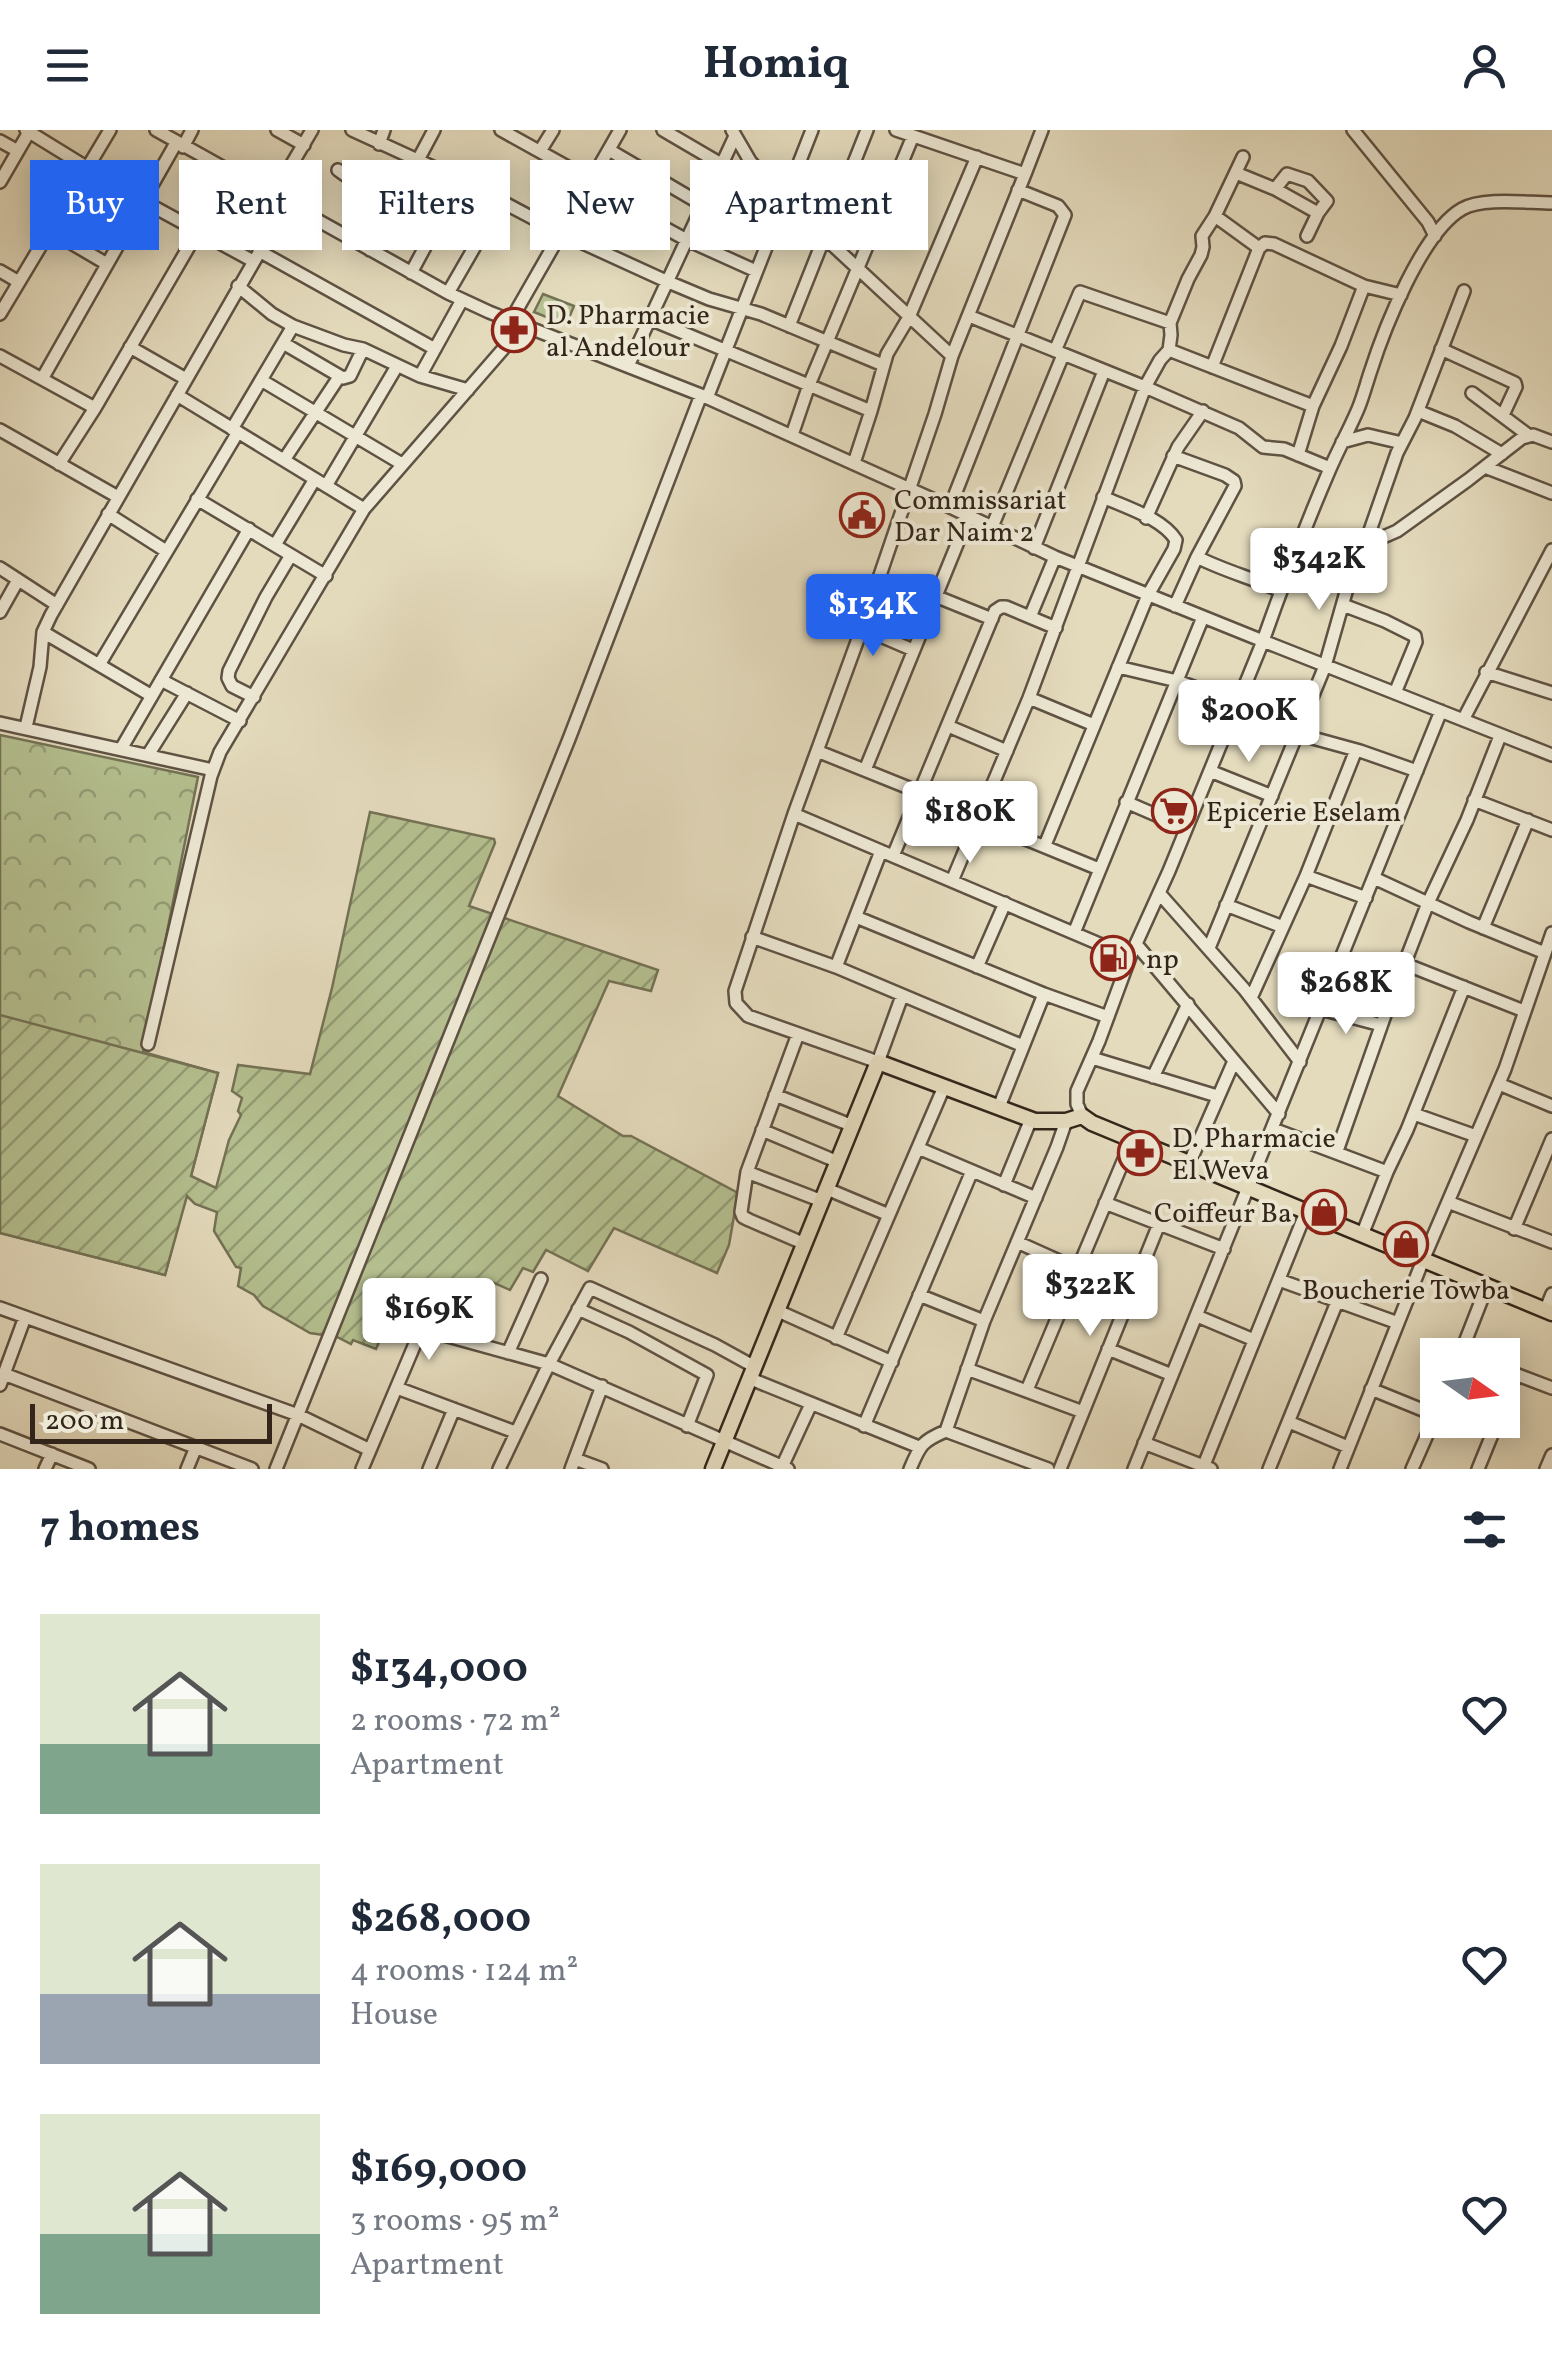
<!DOCTYPE html>
<meta charset="utf-8">
<style>
body{margin:0;font-family:Vollkorn,serif;background:#f2f2f3;color:#1f2937;height:100vh;display:flex;flex-direction:column;font-size:38px;white-space:nowrap}
*{box-sizing:border-box;margin:0}
p{font-size:32px;color:#747a83}
.icon{flex:none;width:55px;height:55px;fill:none;stroke:currentColor;stroke-width:2;stroke-linecap:round;stroke-linejoin:round}
.map{position:relative;height:1339px;overflow:hidden}
.drawer{display:flex;flex-direction:column;background:#fff;flex:1}
.drawer>*{flex:none}
.guide{position:absolute;left:30px;top:30px;width:1000px;height:90px;display:flex;gap:20px}
.needle{width:65px;rotate:104deg}
.buttons{position:absolute;left:1420px;top:1208px;display:grid;gap:20px}
.buttons a{display:grid;place-items:center;width:100px;height:100px;border-radius:0px;background:#fff;box-shadow:0 5px 25px #0003;font-size:50px}
.scale{position:absolute;left:30px;bottom:25px;width:242px;box-sizing:border-box;padding-left:10px;border:5px solid #33251a;border-top:0;font-size:28px;line-height:35px;white-space:nowrap;color:#33251a;-webkit-text-stroke:8px #ede8d4;paint-order:stroke}
.price{position:absolute;translate:-50% -85px;padding:0 22px;border-radius:10px;background:#fff;color:#222;font-size:32px;line-height:65px;filter:drop-shadow(0 2px 5px #0008)}
.price::after{content:'';position:absolute;left:50%;top:60px;width:30px;height:22px;margin-left:-15px;background:inherit;clip-path:polygon(0 0,100% 0,50% 100%)}
.price.selected{background:#2563eb;color:#fff}
ul{padding:0;list-style:none}
li{display:flex;align-items:center;gap:30px;height:250px;padding:0 40px}
li span{display:grid;place-items:center;flex:none;width:280px;height:200px;border-radius:0px;color:#555}
li>.icon{margin-inline-start:auto}
span .icon{width:120px;height:120px;fill:#fffc;stroke-width:1}
li b{font-size:42px}
h2{display:flex;justify-content:space-between;align-items:center;height:120px;padding:0 40px;font-size:42px}
.tag{padding:0 35px;border-radius:0px;background:#fff;box-shadow:0 5px 25px #0003;font-size:35px;line-height:90px}
.tag.selected{background:#2563eb;color:#fff}
header{display:flex;justify-content:space-between;align-items:center;height:130px;padding:0 40px;background:#fff;font-size:45px;font-weight:700}
.map>svg:first-child{display:block}
</style>
<header><svg class="icon" aria-label="menu" viewBox="0 0 24 24"><path d="M4 6h16M4 12h16M4 18h16"/></svg>Homiq<svg class="icon" aria-label="person" viewBox="0 0 24 24"><circle cx="12" cy="8" r="4"/><path d="M4 21q1-7 8-7t8 7"/></svg></header>
<div class="map">
<svg width="1552" height="1339" viewBox="0 0 1552 1339">
<defs>
<pattern id="park-crowns" width="20" height="18" patternUnits="userSpaceOnUse" patternTransform="scale(2.5)"><rect width="20" height="18" fill="#b5c090"/><path d="M2 6a3 3 0 1 1 6 0M12 15a3 3 0 1 1 6 0" fill="none" stroke="#949c75"/></pattern>
<pattern id="garden-furrows" width="10" height="10" patternUnits="userSpaceOnUse" patternTransform="scale(2.5)"><rect width="10" height="10" fill="#b5c090"/><path d="M-1 1l2-2M0 10L10 0M9 11l2-2" fill="none" stroke="#949c75"/></pattern>
</defs>
<rect width="100%" height="100%" fill="#e4dbbd"/>
<filter id="stains"><feTurbulence type="fractalNoise" baseFrequency=".002" numOctaves="4"/><feColorMatrix values="0 0 0 0 .2 0 0 0 0 .09 0 0 0 0 .02 0 0 0 .5 -.17"/></filter>
<radialGradient id="worn" r=".72"><stop offset=".6" stop-color="#630" stop-opacity="0"/><stop offset="1" stop-color="#630" stop-opacity=".3"/></radialGradient>
<path fill="#b5c090" stroke="#747255" stroke-width="2.5" d="M543,164l31,12 -8,19 -32,-13z"/>
<path fill="url(#park-crowns)" stroke="#747255" stroke-width="2.5" d="M0,605l198,42 -55,275 75,21 -53,202 -165,-42z"/>
<path fill="url(#garden-furrows)" stroke="#747255" stroke-width="2.5" d="M370,682l124,27 1,4 -26,63 189,64 -7,21 -42,-10 -51,115 65,40h8l107,57 -9,52 -12,28 -103,-45 -26,43 -42,-21 -13,22 -10,-4 -13,22 -18,-8 -9,7 -12,3 -11,19 -23,-8 -27,-16 -5,7 -10,5 -6,20 -13,30 -23,-9 -2,4 -14,-7 -27,-4 -47,-27 -9,-11 -16,-9 3,-18 -5,-1 -22,-36 3,-19 -22,-8 -8,-8 -22,79 -165,-42v-218l218,58 -27,103 25,12 13,-48 12,-25 -3,-4 4,-13 -10,-7 6,-26 72,9 22,-86z"/>
<g fill="none" stroke-linecap="round" stroke-linejoin="round">
<defs>
<path id="minor" d="M26,0l60,37
M156,0l292,163 41,19 212,83 249,112 105,50 208,84 -94,230 -39,86 -31,84 -22,50v13l5,12
M277,0l27,15
M352,0l109,50 100,53 105,48 43,18 52,15 122,51
M501,0l90,50
M663,0l58,34
M732,0l18,31 33,38 169,157
M896,0l129,44 17,-44
M1353,0l75,92 7,14
M0,11l18,10
M379,14l5,-14
M183,17l9,-17
M609,20l157,92
M540,21l13,-21
M338,40l28,20 30,10
M1236,43l39,16 43,24 9,-12 -19,-20 -21,-7 -12,15
M0,52l29,-50
M588,56l97,53 71,32
M273,66l39,-66
M143,71l110,60
M1552,73c-25,0 -69,-6 -90,6 -40,23 -78,120 -92,164 -4,12 -7,24 -12,36 -9,21 -20,41 -29,62 -24,56 -46,113 -66,170l289,114
M1215,86l28,-59
M49,100l58,34
M1307,106l11,-23
M370,120l64,-120
M259,121l176,98
M0,141l19,11
M411,143l50,-93
M238,156l34,28 21,12 51,19 19,4 57,27 42,-76
M448,163l53,-92
M0,184l110,-184
M969,186l176,71 15,-27 9,-10 144,56
M650,189l221,92 -17,52
M511,190l109,-190
M1170,193l18,-44 13,-24 2,-8 -1,-11 13,-20 44,32
M789,196l78,-196
M283,213l60,35 7,-2 13,-27
M130,217l56,32
M1441,219l74,34 1,4 -13,28
M1055,221l25,-59 90,31 1,12 -2,15
M0,226l95,52
M628,236l107,-230
M1212,237l47,-119 6,-5 9,1 90,42
M420,246l48,14
M42,249l134,-236
M261,250l141,84
M1472,263l56,42
M177,265l187,114
M707,268l105,-268
M871,281l16,-57 22,-37 68,-160
M1418,281l37,15 47,28
M232,299l61,-103
M0,300l118,67
M792,305l17,-50 104,-249
M1342,312l26,-7 34,8
M1298,325l15,-49 28,-60 23,-60 37,9
M1173,326l52,19 9,6 1,5 -38,71
M284,330l55,-83
M59,334l36,-56 103,-177
M1485,337l67,26
M326,356l71,-120
M197,369l129,77
M950,377l115,-292 -7,-9 -40,-16
M108,384l58,37
M1146,388l32,-71 25,-36
M992,397l71,-172
M275,415l40,-66
M1365,415l32,-14 71,-51 54,-42 11,-3 19,7
M1034,418l70,-177
M0,438l57,37
M935,466l57,23
M1343,475l42,16 30,15 1,6 -21,51
M1175,476l22,-49c27,14 56,21 84,34
M0,482l18,-32
M1030,487l25,-60
M862,498l51,22
M43,502l109,64
M99,535l139,-233
M1118,537l59,14 61,22
M1486,542l66,21
M161,550l79,41
M254,567l-22,-11 -4,-8 1,-7 37,-74 25,-42
M1029,568l65,27
M1463,590l89,-170
M0,593l213,47
M948,596l59,25
M26,597l14,-60 3,-35 8,-17 236,-411
M1298,604l62,17 57,20
M121,619l128,-220
M817,621l102,41
M148,625l39,-62
M865,640l104,-255
M1210,641l62,25
M1474,670l78,30
M1126,672l60,26
M794,684l336,143
M979,690l120,49
M1045,715l103,-250 26,-46 2,-9c-14,-22 -49,-32 -73,-43
M893,726l102,-245 6,-4h5l50,21
M1306,746l60,22
M1374,748l95,44 76,31
M952,751l77,-183 116,-311 94,41 24,19 21,2 46,19
M1159,763l85,96 56,73
M1226,775l57,22
M856,787l188,77 64,23
M1483,798l45,-108
M1074,803l129,-316
M752,807l84,30 187,79
M1136,814l143,170
M1209,818l116,-282 21,-74 19,-47 32,-92 18,-35 49,-127
M1405,834l119,47
M836,837l45,-116
M977,837l28,-64
M902,866l-24,66 -130,-46 -12,-13 -1,-12 59,-177 68,-186 73,-214 17,-58 73,-182
M1251,868l55,-122 50,-126
M1321,879l60,16
M798,904l-51,138 -6,40 2,5 6,3 56,24
M148,914l63,-268 9,-24 144,-243 160,-184
M1092,928l125,38
M1153,947l35,-73
M1499,954l53,22
M775,965l78,31
M999,977l45,-113
M1414,984l62,22
M1273,999l114,43
M762,1000l76,32
M918,1018l118,50
M1337,1021l53,-150 38,-98 39,-83 33,-84
M1189,1034l45,-103
M747,1042l75,29
M1004,1055l27,-66
M827,1059l62,26
M1448,1072l104,40
M1105,1073l119,46
M1514,1099l38,-90
M1362,1105l25,-63 20,-42 57,-143
M1017,1112l60,27
M1279,1150l119,43
M919,1165l65,26
M0,1178l298,107 72,35
M578,1179l51,23 78,43 -20,51
M778,1181l114,51
M1545,1181l7,-17
M1197,1186l57,24
M836,1208l108,-251
M1108,1219l64,26
M508,1223l33,-74
M1460,1225l27,-69
M967,1239l116,43
M1502,1239l50,19
M4,1244l248,95
M751,1249l168,68
M0,1255l25,-68
M397,1258l118,44
M1371,1259l64,26
M1027,1260l105,-250
M1502,1278l14,-33
M1289,1292l59,25
M864,1296l108,-255
M946,1301l38,-110 73,-174 9,-26
M0,1304l89,35
M1144,1313l67,26
M575,1329l27,10
M1204,1335l102,-253
M45,1339l7,-15
M187,1339l9,-22
M276,1339l293,-730 132,-344
M362,1339l55,-130 4,-6 5,-3 123,34 239,105
M429,1339l25,-60
M499,1339l50,-105 41,-76 125,57 40,22
M571,1339l31,-83
M781,1339l30,-65
M910,1339c10,-24 12,-28 36,-38l102,38
M1060,1339l99,-245
M1134,1339l307,-758
M1269,1339l68,-167
M1340,1339l83,-209 82,-191 47,-136
M1412,1339l26,-59
M1478,1339l20,-49
M1546,1339l6,-14"/>
<path id="major" d="M713,1339l165,-407 157,59h31l16,-5 10,7 460,190"/>
</defs>
<use href="#minor" stroke="#5f5243" stroke-width="16"/>
<use href="#major" stroke="#33251a" stroke-width="19"/>
<use href="#minor" stroke="#ede8d4" stroke-width="11"/>
<use href="#major" stroke="#e4dbbd" stroke-width="14"/>
</g>
<defs>
<symbol id="pharmacy-ring" viewBox="-11 -11 22 22"><circle r="9.5" fill="#ede8d4" stroke="#8f2418" stroke-width="1.5"/><path d="M-2-6h4v4h4v4h-4v4h-4v-4h-4v-4h4Z" fill="#8f2418"/></symbol>
<symbol id="civic-ring" viewBox="-11 -11 22 22"><circle r="9.5" fill="#ede8d4" stroke="#8f2418" stroke-width="1.5"/><path d="M-.6-6.5H3V-4.5H.6V-3L4-1V1h2V6H-6V1h2V-1L-.6-3ZM-1.2 2.5V6h2.4V2.5Z" fill="#8f2418"/></symbol>
<symbol id="supermarket-ring" viewBox="-11 -11 22 22"><circle r="9.5" fill="#ede8d4" stroke="#8f2418" stroke-width="1.5"/><path d="M-6-5.5h2.5l.6 2H6L4.5 2H-2.5L-4.4-4H-6ZM-1.5 3.2a1.3 1.3 0 1 0 .1 0ZM3 3.2a1.3 1.3 0 1 0 .1 0Z" fill="#8f2418"/></symbol>
<symbol id="fuel-ring" viewBox="-11 -11 22 22"><circle r="9.5" fill="#ede8d4" stroke="#8f2418" stroke-width="1.5"/><path d="M-5.5-6h7V0h2V4h1.3V-2.5L3-4.5l.8-.8L6-3V5H2.5V1h-1V6h-7ZM-4.2-4.7v3.2H.2V-4.7Z" fill="#8f2418"/></symbol>
<symbol id="shop-ring" viewBox="-11 -11 22 22"><circle r="9.5" fill="#ede8d4" stroke="#8f2418" stroke-width="1.5"/><path d="M-5-2.5h2.3a2.7 3.5 0 0 1 5.4 0H5L5.5 6h-11ZM-1.5-2.5h3a1.5 2.3 0 0 0-3 0Z" fill="#8f2418"/></symbol>
</defs>
<g fill-rule="evenodd">
<use href="#pharmacy-ring" x="489" y="175" width="50" height="50"/>
<use href="#civic-ring" x="837" y="360" width="50" height="50"/>
<use href="#supermarket-ring" x="1149" y="656" width="50" height="50"/>
<use href="#fuel-ring" x="1088" y="803" width="50" height="50"/>
<use href="#pharmacy-ring" x="1115" y="998" width="50" height="50"/>
<use href="#shop-ring" x="1299" y="1057" width="50" height="50"/>
<use href="#shop-ring" x="1381" y="1089" width="50" height="50"/>
</g>
<g text-anchor="middle" stroke-width="8" stroke-linejoin="round" paint-order="stroke">
<g font-size="28" fill="#33251a" stroke="#ede8d4" text-anchor="start">
<text x="546" y="194">D. Pharmacie<tspan x="546" dy="32">al Andelour</tspan></text>
<text x="894" y="379">Commissariat<tspan x="894" dy="32">Dar Naim 2</tspan></text>
<text x="1206" y="691">Epicerie Eselam</text>
<text x="1146" y="838">np</text>
<text x="1172" y="1017">D. Pharmacie<tspan x="1172" dy="32">El Weva</tspan></text>
<text x="1292" y="1092" text-anchor="end">Coiffeur Ba</text>
<text x="1406" y="1169" text-anchor="middle">Boucherie Towba</text>
</g>
</g>
<rect width="100%" height="100%" filter="url(#stains)"/>
<rect width="100%" height="100%" fill="url(#worn)"/>
</svg>
<div class="buttons">
<a><svg class="needle" viewBox="-14 -14 28 28"><path d="M0-13l5 13h-10z" fill="#e53935"/><path d="M0 13l5-13h-10z" fill="#747a83"/></svg></a>
</div>
<div class="scale">200 m</div>
<b class="price" style="left:1319px;top:483px">$342K</b>
<b class="price selected" style="left:873px;top:529px">$134K</b>
<b class="price" style="left:1249px;top:635px">$200K</b>
<b class="price" style="left:970px;top:736px">$180K</b>
<b class="price" style="left:1346px;top:907px">$268K</b>
<b class="price" style="left:1090px;top:1209px">$322K</b>
<b class="price" style="left:429px;top:1233px">$169K</b>
<div class="guide">
<a class="tag selected">Buy</a>
<a class="tag">Rent</a>
<a class="tag">Filters</a>
<a class="tag">New</a>
<a class="tag">Apartment</a>
</div>
</div>
<section class="drawer">
<h2>7 homes<svg class="icon" aria-label="filters" viewBox="0 0 24 24"><path d="M4 7h16M4 17h16"/><circle cx="9" cy="7" r="2"/><circle cx="15" cy="17" r="2"/></svg></h2>
<ul>
<li><span style="background:linear-gradient(#dfe7d0 65%,#7fa58c 0)"><svg class="icon" aria-label="home" viewBox="0 0 24 24"><path d="M3 11l9-7 9 7M6 9v11h12V9"/></svg></span><div><b>$134,000</b><p>2 rooms · 72 m²</p><p>Apartment</p></div><svg class="icon" aria-label="heart" viewBox="0 0 24 24"><path d="M12 20l-8-8c-3-5 5-10 8-4 3-6 11-1 8 4z"/></svg></li>
<li><span style="background:linear-gradient(#dfe7d0 65%,#9aa5b1 0)"><svg class="icon" aria-label="home" viewBox="0 0 24 24"><path d="M3 11l9-7 9 7M6 9v11h12V9"/></svg></span><div><b>$268,000</b><p>4 rooms · 124 m²</p><p>House</p></div><svg class="icon" aria-label="heart" viewBox="0 0 24 24"><path d="M12 20l-8-8c-3-5 5-10 8-4 3-6 11-1 8 4z"/></svg></li>
<li><span style="background:linear-gradient(#dfe7d0 60%,#7fa58c 0)"><svg class="icon" aria-label="home" viewBox="0 0 24 24"><path d="M3 11l9-7 9 7M6 9v11h12V9"/></svg></span><div><b>$169,000</b><p>3 rooms · 95 m²</p><p>Apartment</p></div><svg class="icon" aria-label="heart" viewBox="0 0 24 24"><path d="M12 20l-8-8c-3-5 5-10 8-4 3-6 11-1 8 4z"/></svg></li>
</ul>
</section>
